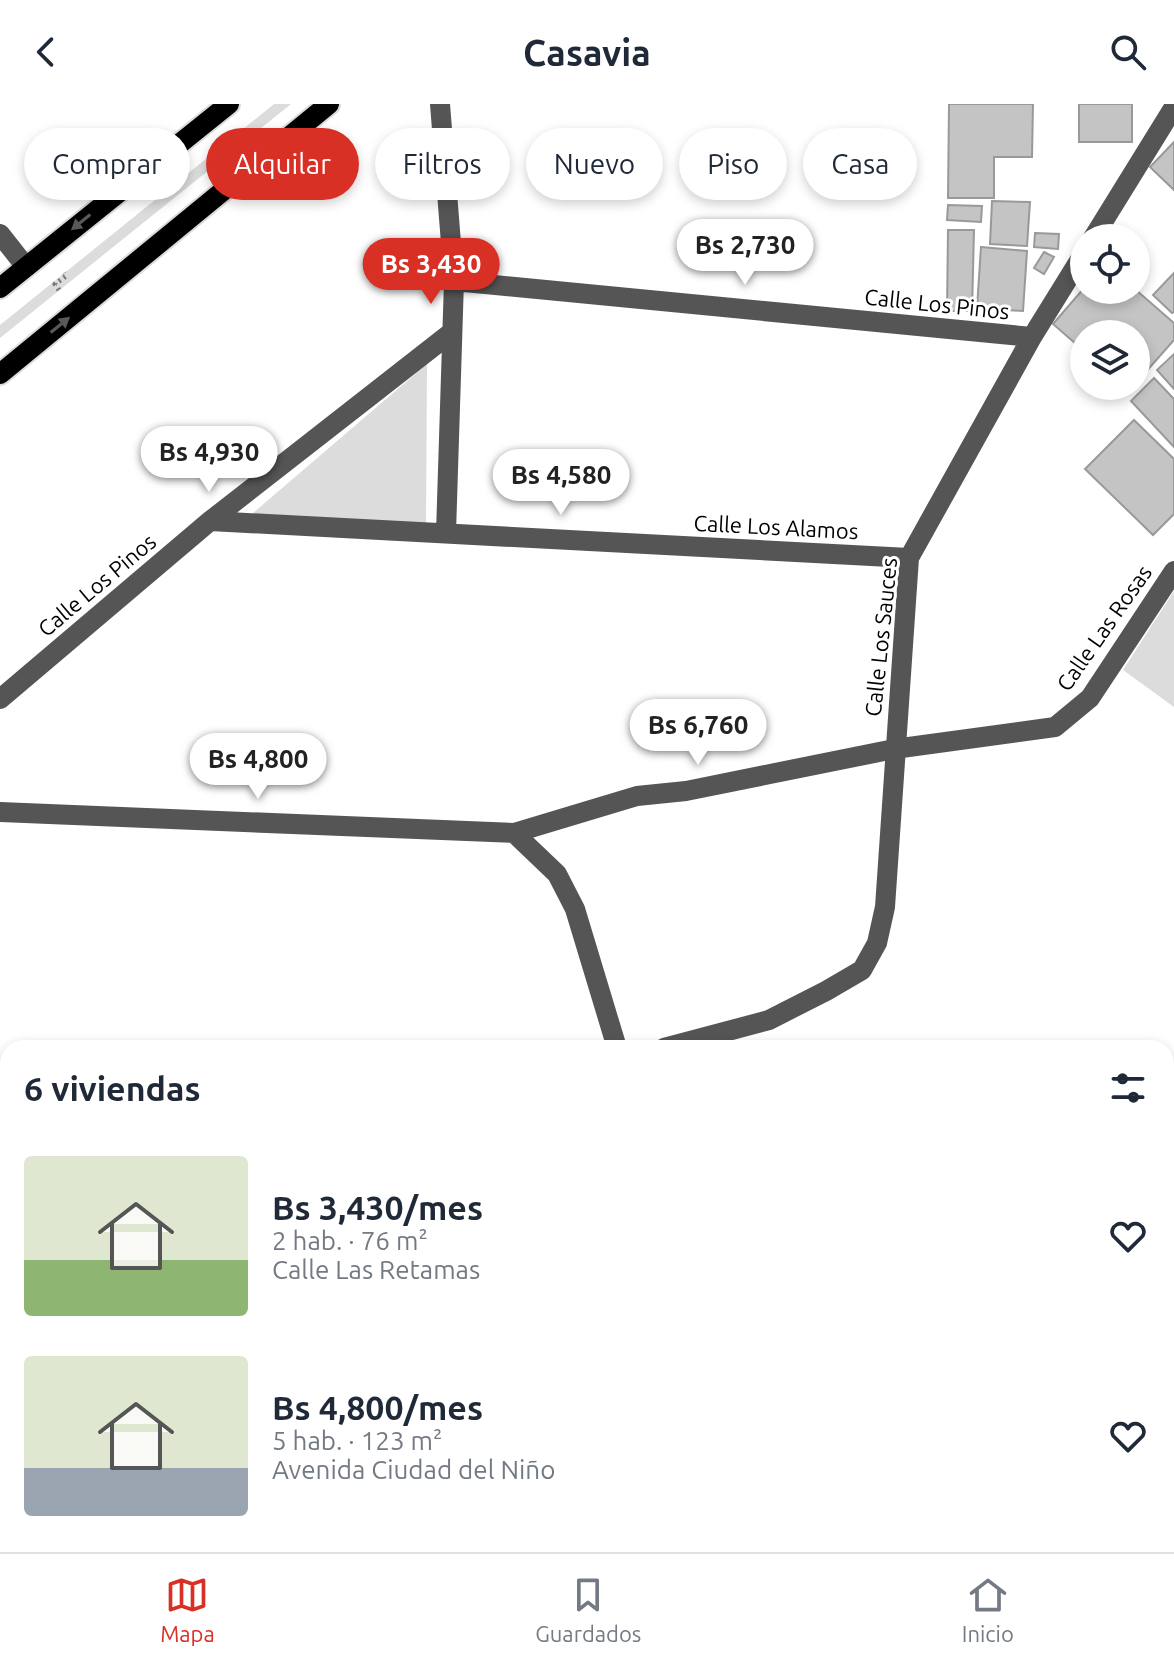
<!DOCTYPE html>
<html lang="es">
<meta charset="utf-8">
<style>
body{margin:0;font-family:Ubuntu,sans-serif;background:#f6f6f7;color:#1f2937;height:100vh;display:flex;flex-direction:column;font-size:30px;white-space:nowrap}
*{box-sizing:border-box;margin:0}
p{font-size:26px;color:#747a83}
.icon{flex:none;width:44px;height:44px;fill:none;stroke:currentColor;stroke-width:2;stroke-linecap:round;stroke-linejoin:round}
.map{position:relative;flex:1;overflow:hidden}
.sheet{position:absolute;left:0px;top:936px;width:1174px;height:512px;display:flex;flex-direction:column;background:#fff;border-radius:24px 24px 0 0;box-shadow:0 4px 12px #0003}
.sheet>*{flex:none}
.top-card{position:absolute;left:24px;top:24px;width:1126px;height:72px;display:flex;gap:16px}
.buttons{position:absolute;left:1070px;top:120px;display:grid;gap:16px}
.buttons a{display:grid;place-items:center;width:80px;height:80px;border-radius:50%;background:#fff;box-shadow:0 4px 12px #0003;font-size:40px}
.price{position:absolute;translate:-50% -68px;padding:0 18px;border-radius:28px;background:#fff;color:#222;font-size:26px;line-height:52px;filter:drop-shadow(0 2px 4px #0008)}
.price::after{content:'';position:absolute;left:50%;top:48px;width:24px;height:18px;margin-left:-12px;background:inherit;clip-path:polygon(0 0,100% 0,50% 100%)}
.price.active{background:#d93025;color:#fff}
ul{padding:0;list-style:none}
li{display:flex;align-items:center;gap:24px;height:200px;padding:0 24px}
li span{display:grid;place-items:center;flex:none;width:224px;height:160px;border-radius:8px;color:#555}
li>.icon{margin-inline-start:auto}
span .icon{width:96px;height:96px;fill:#fffc;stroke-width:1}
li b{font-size:34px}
h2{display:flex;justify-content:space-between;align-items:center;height:96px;padding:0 24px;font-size:34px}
.tag{padding:0 28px;border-radius:36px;background:#fff;box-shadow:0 4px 12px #0003;font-size:28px;line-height:72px}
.tag.active{background:#d93025;color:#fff}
header{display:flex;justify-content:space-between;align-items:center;height:104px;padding:0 24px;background:#fff;font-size:36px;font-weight:700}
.tab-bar{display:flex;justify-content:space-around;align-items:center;height:112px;border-top:2px solid #e0e1e3;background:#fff;font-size:22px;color:#747a83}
.tab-bar a{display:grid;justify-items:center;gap:4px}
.tab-bar .active{color:#d93025}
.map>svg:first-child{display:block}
</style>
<header><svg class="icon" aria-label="back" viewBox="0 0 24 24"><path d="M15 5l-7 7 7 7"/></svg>Casavia<svg class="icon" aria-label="search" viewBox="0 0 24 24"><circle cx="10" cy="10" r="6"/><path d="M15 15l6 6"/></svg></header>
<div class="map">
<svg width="1174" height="1448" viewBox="0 0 1174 1448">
<rect width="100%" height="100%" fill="#fff"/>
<path fill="#dcdcdc" d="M274,0h17l-291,234v-13z
M427,260l-1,166 -180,-11z
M1174,487v116l-51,-37z"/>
<path fill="#c4c4c4" stroke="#999" stroke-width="2" d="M949,0h84l-1,53h-38v41h-46z
M1079,0h53v38h-53z
M1174,38v48l-24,-23z
M992,97l38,1 -3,44 -37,-2z
M948,101l34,1 -1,16 -34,-2z
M948,126h26l-2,81h-25z
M1035,129l24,1 -1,15 -24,-2z
M981,143l46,4 -4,60 -46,-3z
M1044,148l10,5 -10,17 -10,-6z
M1174,169v39l-2,1 -19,-18z
M1084,184l52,2 38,33v17l-38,43v-49h-52v17l-31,-27z
M1174,250v35l-17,-19z
M1154,274l20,21v48l-43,-46z
M1134,316l40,39v55l-21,21 -68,-66z"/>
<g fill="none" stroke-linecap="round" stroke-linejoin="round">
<defs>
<path id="major" d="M0,184l229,-184
M0,270l329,-270"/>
</defs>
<use href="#major" stroke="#dbdbdb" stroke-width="24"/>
<path stroke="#777" stroke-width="5" stroke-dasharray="2 4" stroke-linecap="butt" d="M234,46l-4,-6 10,-8 -2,-3
M59,186l-4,-6 11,-8 -2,-3"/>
<path stroke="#555" stroke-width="20" d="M440,0l14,177 -8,252
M0,130l26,33
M1093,134l81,-131
M454,177l578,56
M210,417l699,37
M0,595l210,-178 242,-189
M0,708l514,21 123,-37 49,-5 208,-42 161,-22 35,-29 84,-127
M514,729l43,41 18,35 42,139
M664,944l105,-28 57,-29 36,-21 15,-27 8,-36 24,-349 123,-221 52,-84
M0,1167l8,-6
M0,1440l8,8
M623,1448l3,-8
M939,1448l5,-8"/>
<use href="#major" stroke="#000" stroke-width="20"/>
</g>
<defs><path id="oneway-solid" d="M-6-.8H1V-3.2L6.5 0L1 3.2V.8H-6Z" transform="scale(2)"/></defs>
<g fill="#595959">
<use href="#oneway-solid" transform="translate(81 118) rotate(141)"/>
<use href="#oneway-solid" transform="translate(60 221) rotate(-39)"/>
</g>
<g text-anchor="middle" stroke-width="6" stroke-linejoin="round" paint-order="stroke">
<g font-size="22" fill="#000" stroke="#fff">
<text transform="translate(937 200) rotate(6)" y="8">Calle Los Pinos</text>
<text transform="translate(776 423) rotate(3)" y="8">Calle Los Alamos</text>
<text transform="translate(97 481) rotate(-40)" y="8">Calle Los Pinos</text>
<text transform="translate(1104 524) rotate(-55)" y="8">Calle Las Rosas</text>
<text transform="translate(881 533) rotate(-84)" y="8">Calle Los Sauces</text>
</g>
</g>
</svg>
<div class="buttons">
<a><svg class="icon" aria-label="locate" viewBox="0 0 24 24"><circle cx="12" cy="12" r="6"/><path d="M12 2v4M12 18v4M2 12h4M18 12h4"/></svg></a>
<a><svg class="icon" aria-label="layers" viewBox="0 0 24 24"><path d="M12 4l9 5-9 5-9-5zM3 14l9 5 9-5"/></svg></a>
</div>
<b class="price" style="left:745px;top:183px">Bs 2,730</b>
<b class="price active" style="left:431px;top:202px">Bs 3,430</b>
<b class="price" style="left:209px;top:390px">Bs 4,930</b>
<b class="price" style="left:561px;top:413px">Bs 4,580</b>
<b class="price" style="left:698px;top:663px">Bs 6,760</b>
<b class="price" style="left:258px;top:697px">Bs 4,800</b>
<div class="top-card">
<a class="tag">Comprar</a>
<a class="tag active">Alquilar</a>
<a class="tag">Filtros</a>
<a class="tag">Nuevo</a>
<a class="tag">Piso</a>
<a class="tag">Casa</a>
</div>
<section class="sheet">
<h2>6 viviendas<svg class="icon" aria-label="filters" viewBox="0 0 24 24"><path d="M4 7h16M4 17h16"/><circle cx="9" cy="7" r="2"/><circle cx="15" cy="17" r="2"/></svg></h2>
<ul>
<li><span style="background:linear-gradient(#dfe7d0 65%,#8fb573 0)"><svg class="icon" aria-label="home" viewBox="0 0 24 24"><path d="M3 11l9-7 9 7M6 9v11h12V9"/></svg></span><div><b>Bs 3,430/mes</b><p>2 hab. · 76 m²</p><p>Calle Las Retamas</p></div><svg class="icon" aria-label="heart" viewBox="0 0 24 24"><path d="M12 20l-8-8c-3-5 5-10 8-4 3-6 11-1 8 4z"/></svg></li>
<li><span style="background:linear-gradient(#dfe7d0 70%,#9aa5b1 0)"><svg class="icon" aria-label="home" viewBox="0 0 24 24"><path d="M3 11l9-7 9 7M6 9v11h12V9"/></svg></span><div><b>Bs 4,800/mes</b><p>5 hab. · 123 m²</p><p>Avenida Ciudad del Niño</p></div><svg class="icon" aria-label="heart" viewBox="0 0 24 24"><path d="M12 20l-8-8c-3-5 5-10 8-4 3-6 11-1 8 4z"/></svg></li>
</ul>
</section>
</div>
<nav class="tab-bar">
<a class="active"><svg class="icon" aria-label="map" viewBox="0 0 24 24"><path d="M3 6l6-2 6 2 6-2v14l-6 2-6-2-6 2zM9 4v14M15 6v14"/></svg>Mapa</a>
<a><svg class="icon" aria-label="saved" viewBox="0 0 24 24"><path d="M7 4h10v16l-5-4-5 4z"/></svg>Guardados</a>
<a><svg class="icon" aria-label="home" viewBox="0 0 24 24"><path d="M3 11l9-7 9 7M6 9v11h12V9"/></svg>Inicio</a>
</nav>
